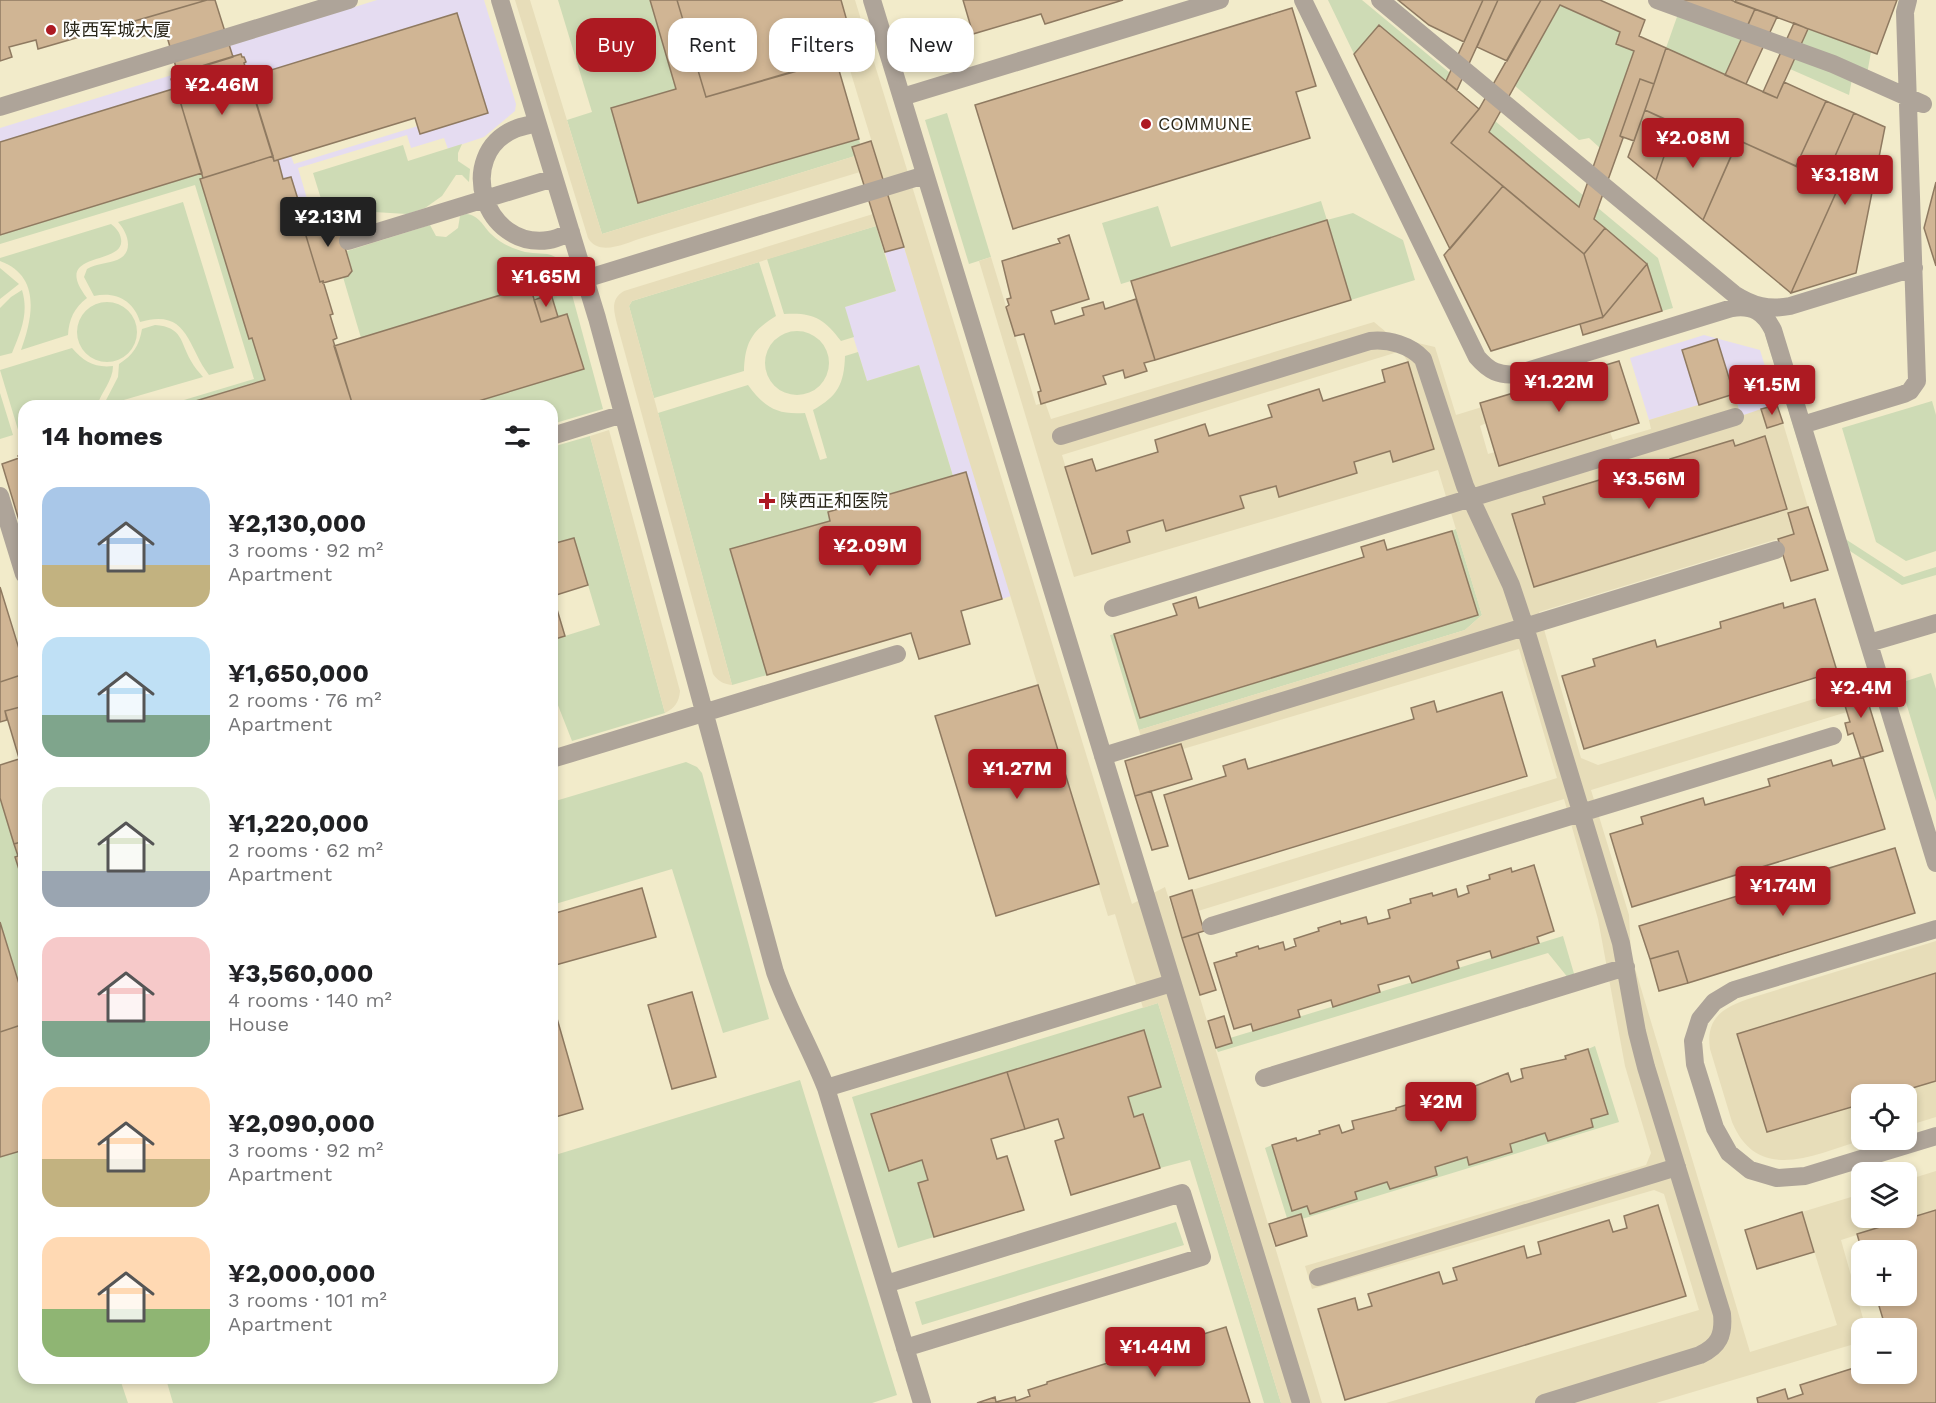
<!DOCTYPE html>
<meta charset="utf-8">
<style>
body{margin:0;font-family:"Work Sans","Noto Sans SC",sans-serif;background:#f2f2f2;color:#202124;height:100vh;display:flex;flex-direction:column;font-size:22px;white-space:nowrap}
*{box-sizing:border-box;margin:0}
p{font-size:20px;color:#757577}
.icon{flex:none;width:33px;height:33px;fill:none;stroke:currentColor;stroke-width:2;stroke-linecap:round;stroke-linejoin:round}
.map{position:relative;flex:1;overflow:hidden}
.side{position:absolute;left:18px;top:400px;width:540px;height:984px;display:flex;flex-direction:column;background:#fff;border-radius:18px;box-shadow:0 3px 9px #0003}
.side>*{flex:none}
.guide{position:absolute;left:576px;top:18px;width:570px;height:54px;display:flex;gap:12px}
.buttons{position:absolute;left:1851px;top:1084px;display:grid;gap:12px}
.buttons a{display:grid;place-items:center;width:66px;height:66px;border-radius:12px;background:#fff;box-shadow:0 3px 9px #0003;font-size:30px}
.price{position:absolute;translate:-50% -51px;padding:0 14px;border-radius:6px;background:#ad1a22;color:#fff;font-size:20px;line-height:39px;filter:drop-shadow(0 2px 3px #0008)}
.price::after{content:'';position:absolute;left:50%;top:36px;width:18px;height:14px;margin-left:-9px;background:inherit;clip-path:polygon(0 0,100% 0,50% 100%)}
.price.selected{background:#222;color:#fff}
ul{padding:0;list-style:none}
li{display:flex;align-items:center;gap:18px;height:150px;padding:0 24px}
li span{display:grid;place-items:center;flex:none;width:168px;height:120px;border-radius:18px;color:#555}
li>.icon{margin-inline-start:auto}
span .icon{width:72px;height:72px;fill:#fffc;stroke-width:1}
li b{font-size:26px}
h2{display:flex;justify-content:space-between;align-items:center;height:72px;padding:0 24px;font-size:26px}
.tag{padding:0 21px;border-radius:18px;background:#fff;box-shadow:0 3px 9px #0003;font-size:21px;line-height:54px}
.tag.selected{background:#ad1a22;color:#fff}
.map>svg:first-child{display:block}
</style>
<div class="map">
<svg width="1936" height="1403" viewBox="0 0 1936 1403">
<rect width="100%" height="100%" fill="#f2ebca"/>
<path fill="#e5dcf1" d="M377,0h107l32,104 -1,7 -31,26 -36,12 -4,-11 -33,10 -4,-13 -109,33 15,51 -8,2 -14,-44 -8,2 -5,-19 13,-4 3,8 124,-38 2,8 68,-21 -31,-100 -209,64 -4,-20 -3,-3 -8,3 -4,-11z
M172,75l-1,4 5,9 -176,54v-14z
M904,247l107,349 -9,3 -36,-127 -13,4 -34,-111 -52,16 -23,-74 52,-16 -11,-39z
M1704,335l56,15 17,55 -36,11 -24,-77 -35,11 17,55 -50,15 -19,-62z"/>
<path fill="#cedbb5" d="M558,0h92l26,89 -65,19 27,95 221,-64 1,5 -8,3 3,9 -253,78 -35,-114 25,-8z
M1328,0h34l88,73 -4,8 -67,-56 -25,29z
M1560,5l60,27 -4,12 18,7 -34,97 -11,-10 -10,2 -64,-54z
M1678,14l64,23 -17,38 -59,-27z
M1808,29l63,23 -4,22 -13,-6 -5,27 -59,-26z
M947,113l44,144 -22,7 -44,-144z
M1495,121l89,75 -5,11 -90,-75z
M462,144l-4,9v8l12,8 -1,13 -7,-7h-6l-14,21 -17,12 -18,6 -50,-3 -9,5 -7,16 -6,-16 -2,-2 -7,1 -13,-42 90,-28 5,16z
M202,173l1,5 -3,1 49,159h3l13,42 -86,26h-15l90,-27 -59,-194 -195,59v-9z
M1321,201l6,19 26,-7 50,27 12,40 -64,20 -24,-79 -206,63 -19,-61 56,-17 13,41z
M183,202l51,166 -25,7c-22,-28 -20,-67 -69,-53 -6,-21 -24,-31 -46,-26l-10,-19 3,-8c9,-5 17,-5 27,-8 21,-6 15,-27 4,-39z
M1598,208l60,50 15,50 -11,3 -15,-47 -53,-44z
M466,214c13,1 17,12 25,20 9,9 22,15 34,18 16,3 28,-2 39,13l39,144 -51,15v-18h-90l122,-37 -17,-54 -9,2 -8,-22 -189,43 -18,-61 7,-3 2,-3 -5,-20 83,-26 6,11 10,1 12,-9 2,-12z
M111,224c5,4 9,8 10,15 5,28 -72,10 -34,59 -13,10 -18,21 -19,37l-47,15c12,-33 20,-74 -21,-89v-3z
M876,226l20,65 -51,16 9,30 -13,4c-17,-23 -29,-29 -57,-27l-17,-55z
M759,262l17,54c-24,15 -31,26 -32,55l-90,27 -25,-92 3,-5z
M0,268l19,16 -19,15z
M22,290c7,23 -1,41 -10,63l-12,3v-48l11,-11z
M1753,295l80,236 71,46 32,-10v8l-34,10 -75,-49z
M77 332a30 30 0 1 1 60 0a30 30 0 1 1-60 0Z
M155,325c28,2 25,17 36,36 3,6 8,11 12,16l-100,29 15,-29 1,-13c14,-9 20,-18 23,-35z
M765 363a32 32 0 1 1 64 0a32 32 0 1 1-64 0Z
M72,348c12,14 23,20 41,18 0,15 -12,26 -16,40h-73v26l-5,1 -19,-63z
M858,352l9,29 52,-16 34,111 -125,35 2,10 -100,28 37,126 -35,10 -74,-272 90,-28c17,23 29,30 57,28l15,47 7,-2 -14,-48c25,-14 31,-26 32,-54z
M0,393l13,42 -13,4z
M1932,401l4,14v136l-30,10 -30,-19 -34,-114z
M590,436l75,277 -93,28 -20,-51v-50l48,-15 -26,-87 -22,6v-97z
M1456,529l26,86 -17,15 -326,100 -29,-95 4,-1 26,84 337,-103 -25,-84z
M1931,673l5,16v112l-36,-118z
M686,762l11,5 5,6 67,246 -46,14 -51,-164 -120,36v-103z
M0,798l18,58 -3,2 7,21 2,-1v500l96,1 8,24h-128z
M1563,936l12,41 -6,2 -21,-26 -330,99 -2,-4 14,-10z
M1158,1003l123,400h-17l-74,-243 -30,8 -16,-54 -10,3 -6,-20 33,-10 -17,-57 -273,83 17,57 34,-10 6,20 -10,3 16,54 -36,11 -46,-151z
M1595,1046l24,76 -317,97 -2,-5 -13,4 -22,-70 7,-3 20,65 15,-4 3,8 47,-15 -2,-7 32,-10 3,7 46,-14 -1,-8 32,-10 2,7 43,-12 -2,-8 35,-11 3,8 45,-14 -2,-8 17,-5 -20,-65z
M800,1080l97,315 -25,8h-699l-7,-24 386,-1v-222z
M1176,1222l8,23 -262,80 -7,-23z"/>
<path fill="#e7ddb9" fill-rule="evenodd" d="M515,0h15l72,234 253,-78 5,16 -218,66c-16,5 -43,19 -54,0z
M841,0h14l277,904 33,-17 17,51 140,465h-41l-123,-400 -15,5 -28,-94 -7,2 -262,-859 10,-4z
M873,214l3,12 -244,75 -3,5 103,379c-9,-1 -14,-4 -19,-11l-96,-350c-3,-13 -7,-25 7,-33z
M991,257l45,148 9,-3 6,17 323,-97 18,15 43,10 21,68 26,-8 4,16 -6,3 8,28 7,-2 5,14 110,-34 3,8 38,-11 -2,-9 85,-26 7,22 20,-7 6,19 16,-5 25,84 -20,6 6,21 -255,78 42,146 17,7 242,-74 7,21 -256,78 38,125 2,40 119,397 87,-27 -35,-113 59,-18 1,24h44l1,-38 29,-9v39l-95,30 25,89h-4l-1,13 -205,61h-270l313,-93 -35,-116 -10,-4 -342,99 -7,-23 341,-101 5,-12 -26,-87 -27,-147 -34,-120 -366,112 -6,-21 365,-112 -38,-129 -336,100 -2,-5 -35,11 -7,-25 326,-100 17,-15 -44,-145 -364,107 -95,-316zM1401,351l7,11 26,87 -40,13 -4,-11 -36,11 3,11 -77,24 -4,-11 -36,10 3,12 -76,23 -4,-11 -36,11 3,11 -38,12 -30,-99zM1765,436l22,74 -252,77 -23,-73 33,-10 61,-25 1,6 65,-20 -2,-6 65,-13z
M609,430l71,261c-1,11 -5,17 -15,22l-75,-277z
M1936,941v32l-199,61 30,98 94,-28 1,36c-48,15 -104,44 -130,-18l-22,-73c-5,-34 17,-43 44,-52z
M1936,1081v36l-29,9 -1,-31h-17z"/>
<path fill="#d0b594" stroke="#8f7a61" stroke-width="1.5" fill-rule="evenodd" d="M0,0h207l-169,49 -2,-9 -27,7 3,10 -12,4z
M207,0h8l18,57 -55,17 -13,-44 -25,7 -5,-16z
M650,0h27l29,97 130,-37 23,79 -221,64 -27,-95 65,-19z
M677,0h164l15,53 -150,44z
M963,0h160l-78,24 -4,-10 -68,20z
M1398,0h85l-19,42 -35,-17z
M1483,0h15l-41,90 -11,-9z
M1498,0h43l-34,61 -30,-14z
M1541,0h59l45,20 -6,16 27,12 -12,36 -14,-5 -20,57 3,2 -29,81 11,9 -21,26 -133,-111 28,-34zM1560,5l60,27 -4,12 18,7 -55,156 -90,-75z
M1673,0h58l24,9 -8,18z
M1736,0h161l-20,54 -142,-52z
M1292,8l24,78 -20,6 14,46 -297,91 -38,-124z
M1755,9l22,8 -31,67 -21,-9z
M457,13l31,100 -68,21 -5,-16 -141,43 -26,-84z
M1794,23l14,6 -31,69 -14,-6z
M1379,25l100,84 -28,34 52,43 -53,63 -96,-195z
M1666,48l111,50 7,-16 42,19 -30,65 -58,-26 -4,10 -89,-40z
M241,54l1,3h2l2,5 -2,1 29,93 -70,22 -28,-94h-2l-2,-5 2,-1 -1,-3z
M1640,79l14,5 -20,57 -14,-5z
M176,88l26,85 -202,62v-93z
M1826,101l28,12 -29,66 -29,-13z
M1645,110l30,14 -19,56 -28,-23z
M1854,113l31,14 -29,146 -65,20 48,-107 -14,-7z
M1675,124l59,26 -31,70 -47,-40z
M1738,140l101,46 -48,107 -88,-73z
M871,141l33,106 -19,5 -33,-105z
M273,156l1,5 4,-1 5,19 8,-2 15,48 -3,1 17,56 3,-1 10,33 -3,1 7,23 -4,2 20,66h-174l86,-26 -13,-42 -3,1 -49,-160z
M1936,182v84l-12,-38z
M1503,186l81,68 19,63 -112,34 -47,-96z
M329,214l7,3 16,54 -4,5 -25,7v-2l-3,1 -17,-56 3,-1 -1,-4z
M1327,220l24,80 -196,60 -24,-79z
M1605,228l42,36 -44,53 -19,-63z
M1069,235l20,64 -38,12 4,13 29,-9 -2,-7 21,-6 2,7 31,-10 19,61 -11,3 3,8 -22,7 -2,-8 -20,6 3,8 -65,20 -3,-12 3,-1 -17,-57 -9,2 -9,-29 3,-2 -2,-6 4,-1 -9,-37 58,-18 -2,-4z
M1647,264l15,47 -79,24 -3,-11 23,-7z
M530,286l11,36 26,-8 17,55 -122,37h-109l-19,-60z
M551,294l7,23 -17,5 -7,-22z
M1717,339l17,55 -35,11 -17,-55z
M1619,361l20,62 -140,43 -19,-63z
M1408,362l26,87 -41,13 -3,-11 -36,11 3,11 -78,24 -3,-11 -36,10 4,12 -78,23 -3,-11 -36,11 3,11 -38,12 -27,-87 27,-8 4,12 62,-19 -3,-12 50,-16 4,12 63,-19 -4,-12 51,-16 4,12 62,-19 -3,-12z
M1777,405l6,18 -16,5 -6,-19z
M1765,436l22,73 -253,78 -22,-73 33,-10 -2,-7 63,-19 1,7 65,-20 -2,-6 63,-19 2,6z
M24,454v83l-22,-73 17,-6 -1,-2z
M966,472l36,127 -41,12 9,33 -51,15 -8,-26 -144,42 -37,-126 100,-28 -2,-9z
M1808,507l20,63 -37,11 -13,-42 16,-5 -6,-21z
M1452,531l26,84 -338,103 -26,-84 63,-19 -4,-11 23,-7 3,11 165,-51 -3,-10 23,-7 3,10z
M574,538l14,47 -35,11 12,40 -13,4v-96z
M0,587l24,78v9l-24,8z
M1815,599l22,72 -253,78 -22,-73 33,-10 -2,-7 62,-19 2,7 64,-19 -1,-6 63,-19 1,5z
M24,674v32l-19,5 2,9 -7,2v-40z
M1861,679l22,72 -22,7 -8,-25 -5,2 -3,-12 5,-1 -11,-36z
M1038,685l61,199 -103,32 -61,-200z
M1502,692l25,84 -338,103 -25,-84 62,-19 -3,-10 22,-7 3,10 166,-50 -3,-11 23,-7 3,11z
M24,706v69l-19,-64z
M1181,744l11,35 -57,17 -10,-35z
M1863,757l22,72 -253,78 -22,-73 33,-10 -2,-7 62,-19 2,7 65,-19 -2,-7 63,-19 2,6z
M19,759l5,16v66l-10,3 -14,-46v-33z
M1151,791l17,55 -16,4 -17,-54z
M24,841v37l-2,1 -7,-22 3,-1 -4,-12z
M1895,848l20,65 -227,70 -10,-32 -28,8 -11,-33z
M1534,865l20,66 -17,6 2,6 -47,15 -2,-7 -33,10 2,7 -47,15 -3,-7 -31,9 2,7 -47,15 -2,-7 -33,10 2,7 -47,14 -2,-7 -17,5 -20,-66 23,-7 -1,-3 22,-7 1,3 24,-7 2,8 11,-4 -2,-7 25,-8 -1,-3 22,-7 1,3 25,-7 2,7 22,-6 -2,-8 23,-7 -1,-4 22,-6 1,3 23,-7 2,8 11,-4 -2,-7 23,-7 -1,-4 22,-7 1,4z
M642,888l14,49 -104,29v-52z
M1192,890l12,41 -22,7 -12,-41z
M0,922l24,78v24l-24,8z
M1198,933l18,57 -16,5 -18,-57z
M1678,951l10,32 -29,8 -9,-32z
M1936,973v108l-47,14h-27v9l-95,28 -30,-98z
M692,992l24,85 -44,12 -24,-84z
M552,1001l31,108 -31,9z
M1224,1016l8,27 -16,5 -8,-27z
M24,1024v126l-24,7v-125z
M1144,1030l17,57 -33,10 6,20 9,-3 17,54 -89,27 -16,-54 9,-3 -6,-19 -33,10 -18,-57z
M1588,1049l20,65 -17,5 2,8 -45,14 -3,-8 -35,11 2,8 -43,13 -2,-8 -32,10 2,8 -47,14 -3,-7 -32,10 2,7 -47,15 -3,-8 -15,5 -20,-66 24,-7 1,3 23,-7 -1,-3 20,-6 3,8 12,-4 -2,-8 44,-11v-2l23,-7 2,8 22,-7 -2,-8 23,-7 1,3 43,-17 3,9 12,-4 -2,-9 45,-10 -1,-3z
M1007,1072l18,57 -34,10 6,20 10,-3 17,54 -90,27 -16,-54 10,-3 -6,-20 -33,11 -18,-57z
M1658,1205l28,91 -341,104 -27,-91 37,-11 3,12 14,-4 -4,-12 71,-22 4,12 14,-4 -4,-12 71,-22 3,12 14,-4 -3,-12 71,-22 4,12 14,-4 -3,-12z
M1936,1210v193h-178l-1,-5 28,-9 3,10 15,-5 -3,-9 57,-18 3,12 14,-5h32v-9l4,-1 -4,-13v-22h-20l-10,-33h30v-45h-44l-5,-17z
M1802,1212l12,40 -57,17 -12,-39z
M1301,1214l6,22 -31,10 -7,-22z
M1226,1327l24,76h-273l18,-6 1,5 19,-5 1,4 14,-5 -2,-6 19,-6v-2l83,-26 1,4 17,-5 2,6 15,-4 -2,-8 18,-6v-2z"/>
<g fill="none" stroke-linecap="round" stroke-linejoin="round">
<path stroke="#aea499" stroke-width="18" d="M500,0l97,318 178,654c14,40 36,77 51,116l96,315
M872,0l429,1403
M1303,0l174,357c12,14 22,19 40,17l215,-66c21,-3 32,4 41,22l163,533
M1380,0l354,294c19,12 34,16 56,12l124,-38
M1657,0l176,64 90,40
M902,97l318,-97
M0,107l349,-107
M537,123c-7,2 -15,3 -22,6 -61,26 -31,121 34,111 7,-1 15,-5 22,-8
M348,241l206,-63
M585,279l340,-104
M1802,425l102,-31 6,-3 7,-10 -12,-369 3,-12
M552,436l71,-22
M1061,436l309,-95c19,-2 40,4 53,18l42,127 46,99 14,42 96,316 16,89 9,35 76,247c2,21 -3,32 -22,41l-156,48
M0,496l24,78
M1113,608l622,-191
M1869,643l67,-20
M1103,756l673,-206
M552,759l345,-105
M1211,926l622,-190
M1936,929l-202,61 -20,12 -14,17 -7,22 2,23 20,64 14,25 21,17 27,8 28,-2 131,-40
M1264,1078l362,-111
M826,1088l346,-105
M1318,1277l359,-110
M886,1284l296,-91 20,64 -297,91"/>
</g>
<g fill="#ad1a22" stroke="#fff" stroke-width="2">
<circle cx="51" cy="30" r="6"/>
<circle cx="1146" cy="124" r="6"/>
<path d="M764 492h6v6h6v6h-6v6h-6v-6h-6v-6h6z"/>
</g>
<g text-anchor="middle" stroke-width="4.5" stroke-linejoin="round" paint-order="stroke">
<g font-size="18" fill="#2a271a" stroke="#fff" text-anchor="start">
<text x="63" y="36">陕西军城大厦</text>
<text x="1158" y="130">COMMUNE</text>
<text x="780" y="507">陕西正和医院</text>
</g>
</g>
</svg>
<div class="buttons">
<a><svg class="icon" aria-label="locate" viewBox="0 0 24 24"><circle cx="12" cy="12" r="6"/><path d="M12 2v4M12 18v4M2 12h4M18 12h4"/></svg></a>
<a><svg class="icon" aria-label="layers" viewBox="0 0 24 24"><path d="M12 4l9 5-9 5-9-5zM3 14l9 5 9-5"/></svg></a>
<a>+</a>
<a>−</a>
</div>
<b class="price" style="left:222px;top:116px">¥2.46M</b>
<b class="price" style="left:1693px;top:169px">¥2.08M</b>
<b class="price" style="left:1845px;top:206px">¥3.18M</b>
<b class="price selected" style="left:328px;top:248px">¥2.13M</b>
<b class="price" style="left:546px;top:308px">¥1.65M</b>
<b class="price" style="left:1559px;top:413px">¥1.22M</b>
<b class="price" style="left:1772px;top:416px">¥1.5M</b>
<b class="price" style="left:1649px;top:510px">¥3.56M</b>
<b class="price" style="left:870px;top:577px">¥2.09M</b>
<b class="price" style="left:1861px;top:719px">¥2.4M</b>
<b class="price" style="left:1017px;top:800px">¥1.27M</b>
<b class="price" style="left:1783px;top:917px">¥1.74M</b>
<b class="price" style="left:1441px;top:1133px">¥2M</b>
<b class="price" style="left:1155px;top:1378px">¥1.44M</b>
<div class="guide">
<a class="tag selected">Buy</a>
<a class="tag">Rent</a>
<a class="tag">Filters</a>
<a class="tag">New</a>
</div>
<section class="side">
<h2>14 homes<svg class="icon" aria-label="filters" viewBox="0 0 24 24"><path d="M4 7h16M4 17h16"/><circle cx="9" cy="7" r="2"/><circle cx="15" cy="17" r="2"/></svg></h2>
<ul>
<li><span style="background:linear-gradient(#a9c7e8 65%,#c2b280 0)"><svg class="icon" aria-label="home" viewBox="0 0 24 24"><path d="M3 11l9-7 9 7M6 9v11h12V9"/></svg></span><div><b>¥2,130,000</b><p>3 rooms · 92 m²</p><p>Apartment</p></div></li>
<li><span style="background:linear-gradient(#bfe0f5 65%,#7fa58c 0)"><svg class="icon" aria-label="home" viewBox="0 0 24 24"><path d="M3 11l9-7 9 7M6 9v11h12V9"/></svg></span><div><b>¥1,650,000</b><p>2 rooms · 76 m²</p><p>Apartment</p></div></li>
<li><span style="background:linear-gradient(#dfe7d0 70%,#9aa5b1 0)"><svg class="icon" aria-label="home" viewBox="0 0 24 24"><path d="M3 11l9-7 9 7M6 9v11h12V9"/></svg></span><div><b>¥1,220,000</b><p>2 rooms · 62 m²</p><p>Apartment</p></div></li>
<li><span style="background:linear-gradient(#f6c9c9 70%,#7fa58c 0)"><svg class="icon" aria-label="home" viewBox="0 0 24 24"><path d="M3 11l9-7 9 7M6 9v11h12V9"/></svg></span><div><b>¥3,560,000</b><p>4 rooms · 140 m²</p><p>House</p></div></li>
<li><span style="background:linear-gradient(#ffd9b3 60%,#c2b280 0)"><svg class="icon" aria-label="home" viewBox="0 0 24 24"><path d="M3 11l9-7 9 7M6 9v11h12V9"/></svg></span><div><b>¥2,090,000</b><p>3 rooms · 92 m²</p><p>Apartment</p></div></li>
<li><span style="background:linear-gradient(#ffd9b3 60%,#8fb573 0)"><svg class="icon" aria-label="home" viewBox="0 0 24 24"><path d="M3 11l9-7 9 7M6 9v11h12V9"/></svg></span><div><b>¥2,000,000</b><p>3 rooms · 101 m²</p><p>Apartment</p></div></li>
</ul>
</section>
</div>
